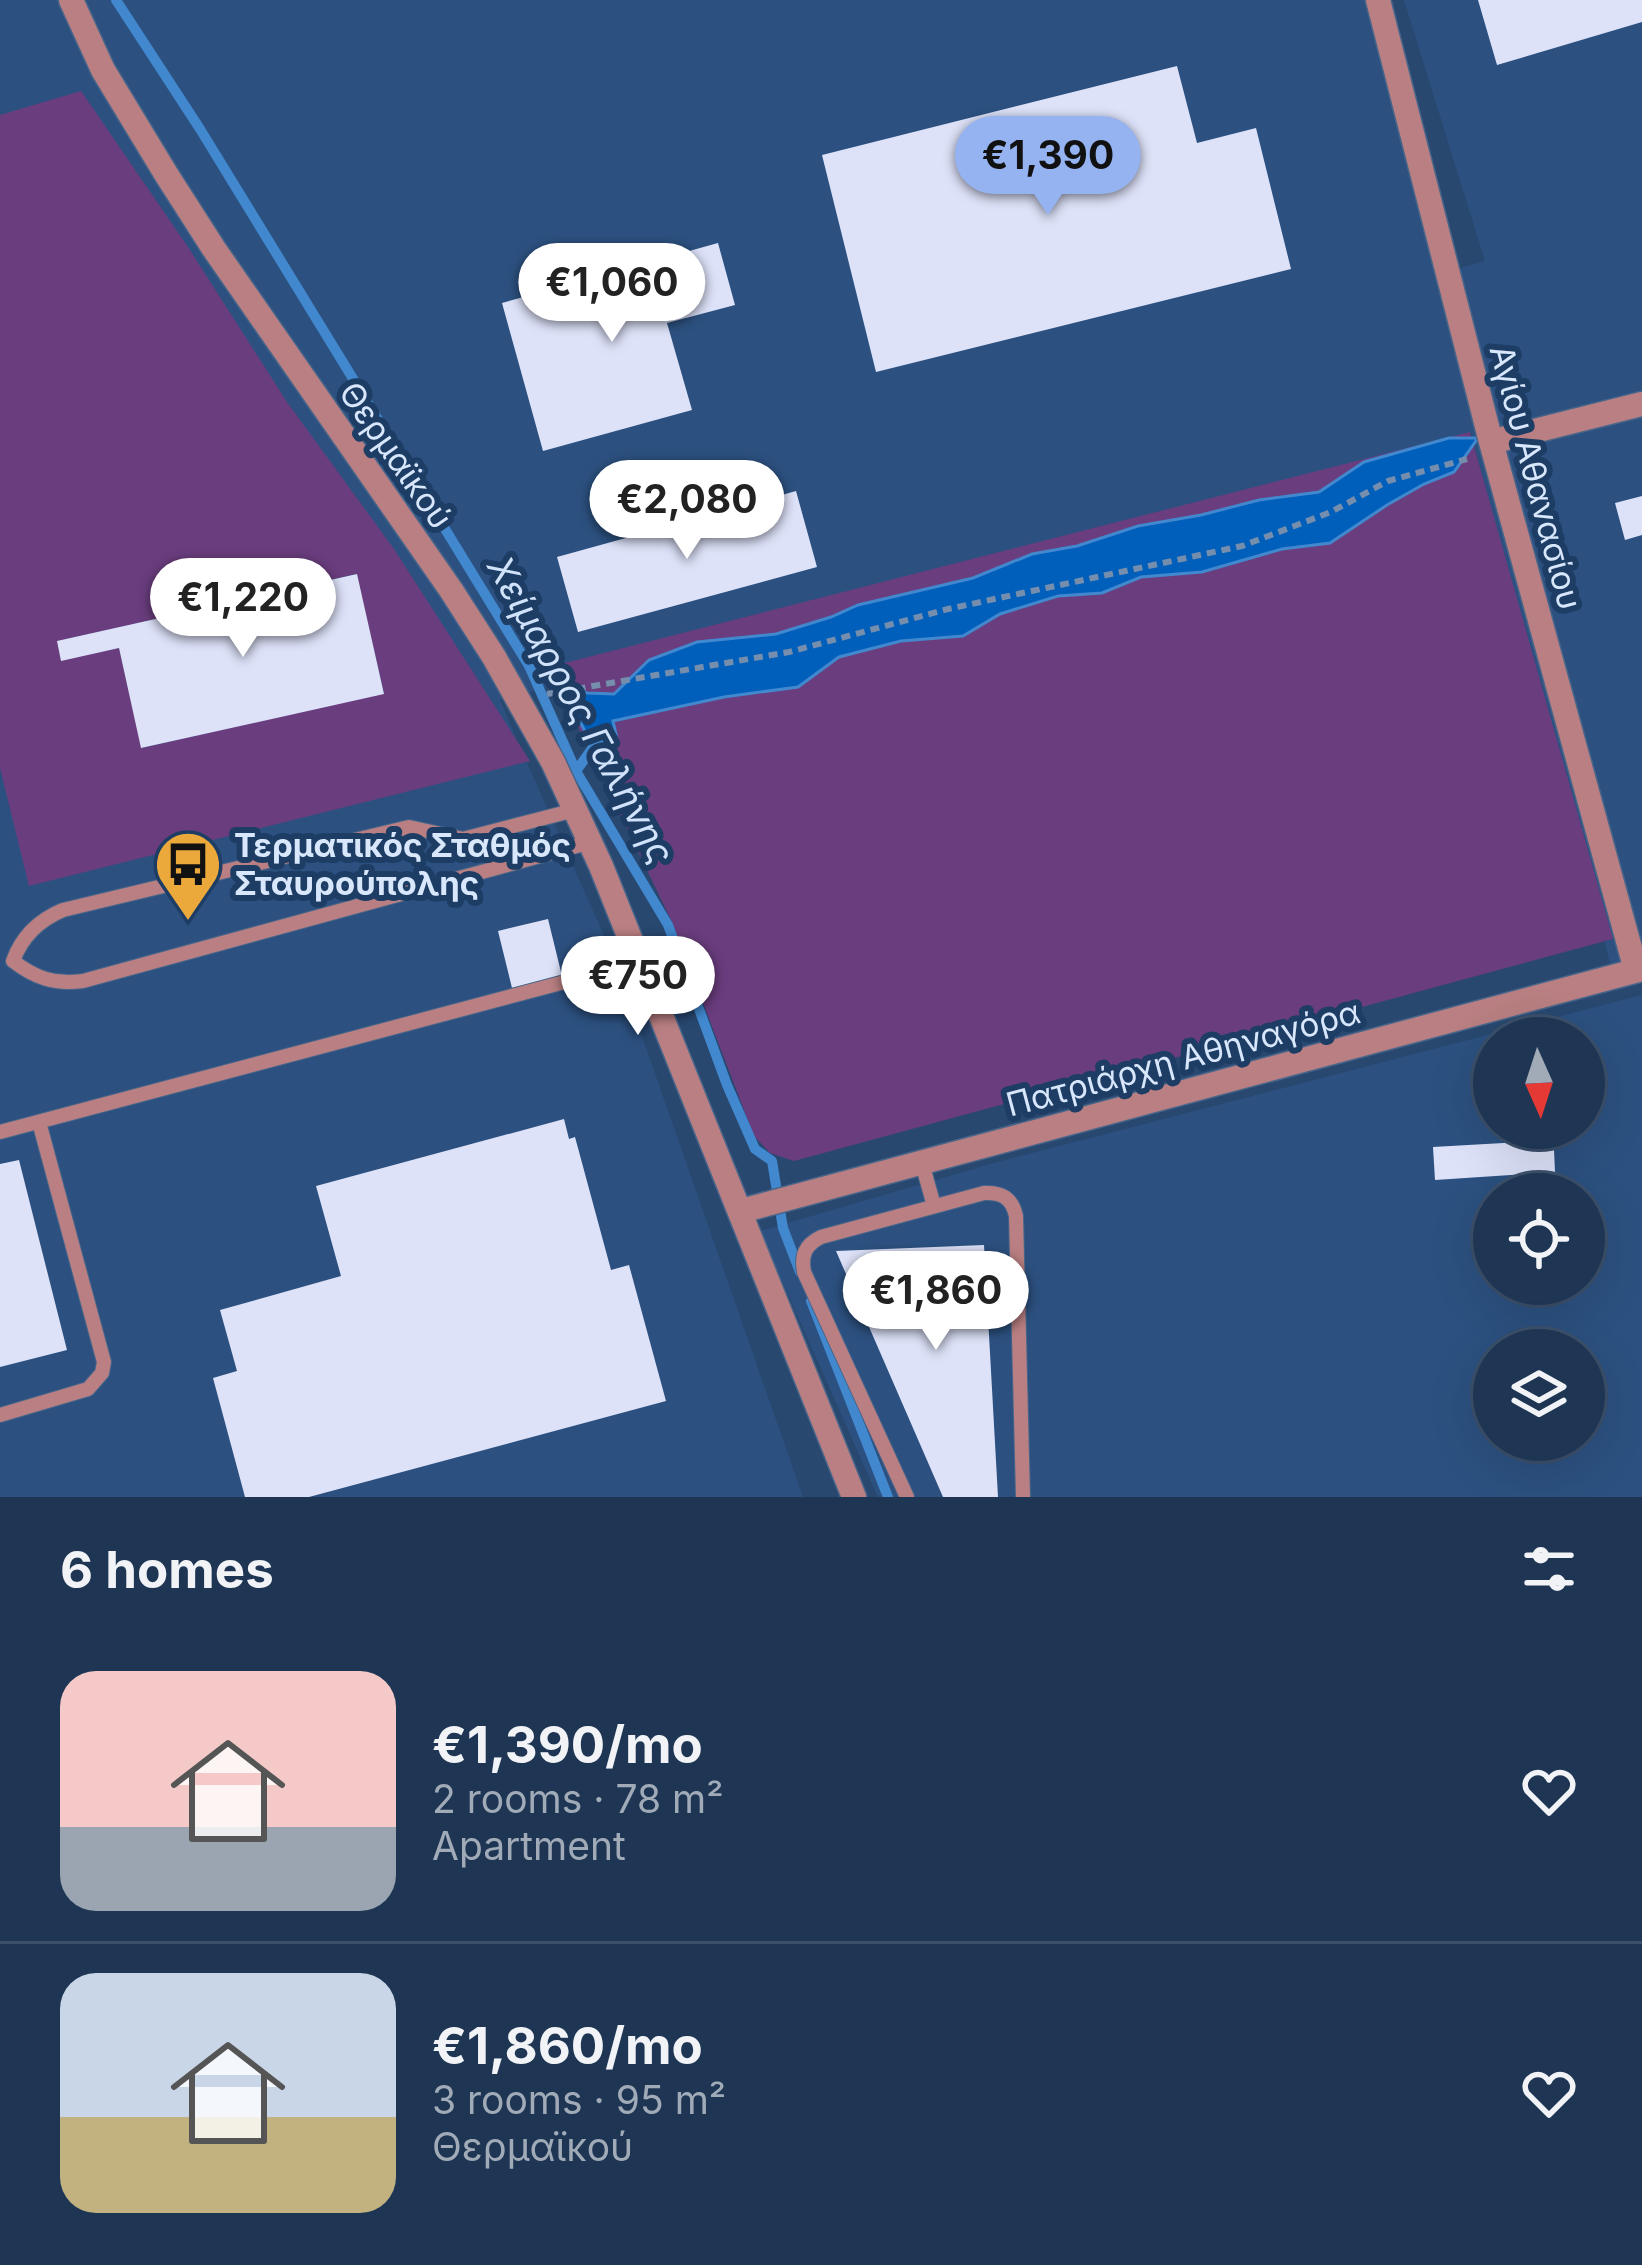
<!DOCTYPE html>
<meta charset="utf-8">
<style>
body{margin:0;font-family:Inter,sans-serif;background:#2b415e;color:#f1f3f6;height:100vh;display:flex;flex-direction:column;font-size:45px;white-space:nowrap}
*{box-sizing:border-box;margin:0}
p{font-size:39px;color:#a1abb8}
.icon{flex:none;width:66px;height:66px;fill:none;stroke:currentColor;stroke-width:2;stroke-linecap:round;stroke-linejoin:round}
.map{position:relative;height:1497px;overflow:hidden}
.side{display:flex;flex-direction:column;background:#1e3654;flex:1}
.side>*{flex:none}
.needle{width:78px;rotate:177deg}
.buttons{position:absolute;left:1473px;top:1017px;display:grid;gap:24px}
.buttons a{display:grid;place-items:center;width:132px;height:132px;border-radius:50%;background:#1e3654;box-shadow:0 12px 48px #0002,0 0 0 3px #3c506b;font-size:60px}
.price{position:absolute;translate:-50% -102px;padding:0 27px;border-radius:42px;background:#fff;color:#222;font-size:39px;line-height:78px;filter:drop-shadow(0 3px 6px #0008)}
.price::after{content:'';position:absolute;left:50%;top:72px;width:36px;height:27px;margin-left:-18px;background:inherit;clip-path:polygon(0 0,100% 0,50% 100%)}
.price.on{background:#95b2f1;color:#111}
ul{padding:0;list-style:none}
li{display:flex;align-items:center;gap:36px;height:300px;padding:0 60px}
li+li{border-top:3px solid #3c506b}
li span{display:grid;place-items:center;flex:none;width:336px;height:240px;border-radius:36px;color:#555}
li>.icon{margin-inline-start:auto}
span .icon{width:144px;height:144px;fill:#fffc;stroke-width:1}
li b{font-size:51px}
h2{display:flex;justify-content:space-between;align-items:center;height:144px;padding:0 60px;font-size:51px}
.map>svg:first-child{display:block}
</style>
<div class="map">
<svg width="1642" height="1497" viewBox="0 0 1642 1497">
<rect width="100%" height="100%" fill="#284870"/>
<path fill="#2c5180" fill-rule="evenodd" d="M0,0h1370l80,271 35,-10 -81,-261h238v983l-25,7 -146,-557 -971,267 18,43 12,18 -3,2 89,199 187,535h-803z
M1642,995v502h-764l-118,-266 234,-68zM1494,1038h90v90h-90zM1494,1194h90v90h-90zM1494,1350h90v90h-90z"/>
<path fill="#6a3d7e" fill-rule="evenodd" d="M81,91l107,156 99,155 107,147 136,212 -501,125 -29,-118v-653zM356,574l28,119 -242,55 -23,-100 -58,12 -3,-19z
M1470,432l143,507 -819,222 -24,-8 -16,-17 -82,-214 -123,-255z"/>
<path fill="#005fba" stroke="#4188ce" stroke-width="3" d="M1449,438h29l-24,34 -30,12 -37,21 -57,38 -48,6 -80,23 -61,5 -39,16 -44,3 -58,18 -37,22 -62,5 -62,16 -41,30 -74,10 -111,24 5,22 -13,27 -44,-85 26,8 27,1 35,-34 48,-18 79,-8 55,-17 27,-12 115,-27 59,-24 45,-8 61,-20 63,-11 58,-15 60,-8 45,-30z"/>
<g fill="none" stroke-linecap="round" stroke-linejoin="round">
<path stroke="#4188ce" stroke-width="10" d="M116,0l84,129 329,537 47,105 92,154 59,160 28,64 17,12 11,67 17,44
M576,771l26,-36
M811,1301l77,196"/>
</g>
<path fill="#dde2f9" d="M1478,0h164v22l-145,43z
M1177,66l20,77 59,-15 35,141 -415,103 -54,-217z
M718,243l17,62 -68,18 25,87 -149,41 -41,-148z
M796,491l21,76 -239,65 -21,-75z
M1642,496v39l-17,5 -10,-37z
M357,574l27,120 -243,54 -22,-100 -58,13 -4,-20z
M548,919l14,57 -50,12 -14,-57z
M564,1119l5,20 6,-2 36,133 18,-5 37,136 -357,96h-64l-32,-119 24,-7 -17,-61 121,-34 -25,-90z
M1520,1128h33l2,44 -120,8 -2,-33 88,-5z
M19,1160l48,190 -67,17v-203z
M984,1245l14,252h-55l-107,-246z"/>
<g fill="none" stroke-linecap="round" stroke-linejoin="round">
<defs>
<path id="service" d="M575,810l-112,29 -54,-12 -346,83c-24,10 -41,26 -50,51 22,17 42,24 70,20l508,-139
M0,1132l640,-170
M922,1163l12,43
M0,1415l88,-26 14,-16 2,-11 -65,-240
M907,1497l-103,-225c-3,-17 1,-27 17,-35l163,-44c18,-1 28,5 32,23l7,281"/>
<path id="minor" d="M1378,0l113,442 145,528
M1491,442l151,-38"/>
<path id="tertiary" d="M71,0l32,70 63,104 48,75 237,341 43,67 59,105 48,104 253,631
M741,1211l901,-242"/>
</defs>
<use href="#service" stroke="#486589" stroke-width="16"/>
<use href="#minor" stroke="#486589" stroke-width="27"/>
<use href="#tertiary" stroke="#486589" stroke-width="27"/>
<path stroke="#768ead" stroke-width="6" stroke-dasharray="9 6" stroke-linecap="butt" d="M547,694l242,-42 159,-43 294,-63 89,-34 57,-31 79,-22"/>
<use href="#service" stroke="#b97f82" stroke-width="14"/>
<use href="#minor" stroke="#b97f82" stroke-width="24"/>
<use href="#tertiary" stroke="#b97f82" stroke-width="24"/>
</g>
<defs>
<symbol id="bus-pin" viewBox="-11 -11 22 30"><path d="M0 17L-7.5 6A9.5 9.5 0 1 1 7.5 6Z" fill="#eca93b" stroke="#1d3d65"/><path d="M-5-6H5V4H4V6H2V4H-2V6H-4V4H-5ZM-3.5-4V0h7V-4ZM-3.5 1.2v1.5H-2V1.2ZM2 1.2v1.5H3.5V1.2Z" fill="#111"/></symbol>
</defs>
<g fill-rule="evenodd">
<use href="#bus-pin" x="150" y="826" width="76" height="104"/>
</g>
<g text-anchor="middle" stroke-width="12" stroke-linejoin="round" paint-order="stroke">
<g font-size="33" fill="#d8e7fb" stroke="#1d3d65">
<text transform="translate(396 455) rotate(55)" y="12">Θερμαϊκού</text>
<text transform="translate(1536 477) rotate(75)" y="12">Αγίου Αθανασίου</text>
<text transform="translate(1183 1058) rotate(-15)" y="12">Πατριάρχη Αθηναγόρα</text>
</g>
<g font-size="33" font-weight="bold" fill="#d8e7fb" stroke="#1d3d65" text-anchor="start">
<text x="234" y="857">Τερματικός Σταθμός<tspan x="234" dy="38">Σταυρούπολης</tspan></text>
</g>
<g font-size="36" font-style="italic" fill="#d1e3fb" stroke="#1d3d65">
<text transform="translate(581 710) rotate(61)" y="13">Χείμαρρος Γαλήνης</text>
</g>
</g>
</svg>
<div class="buttons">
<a><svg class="needle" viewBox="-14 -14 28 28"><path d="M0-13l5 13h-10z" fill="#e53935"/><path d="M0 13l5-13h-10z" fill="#a1abb8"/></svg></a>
<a><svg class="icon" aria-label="locate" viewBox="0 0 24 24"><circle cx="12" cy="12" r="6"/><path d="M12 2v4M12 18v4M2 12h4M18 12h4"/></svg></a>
<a><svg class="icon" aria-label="layers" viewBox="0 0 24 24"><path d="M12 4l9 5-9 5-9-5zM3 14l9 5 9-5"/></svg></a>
</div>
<b class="price on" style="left:1048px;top:218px">€1,390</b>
<b class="price" style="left:612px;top:345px">€1,060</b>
<b class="price" style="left:687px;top:562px">€2,080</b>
<b class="price" style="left:243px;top:660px">€1,220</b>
<b class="price" style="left:638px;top:1038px">€750</b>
<b class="price" style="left:936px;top:1353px">€1,860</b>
</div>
<section class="side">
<h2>6 homes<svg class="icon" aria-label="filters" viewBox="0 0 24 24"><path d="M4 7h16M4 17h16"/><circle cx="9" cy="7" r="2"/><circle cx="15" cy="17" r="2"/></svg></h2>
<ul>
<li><span style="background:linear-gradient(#f6c9c9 65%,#9aa5b1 0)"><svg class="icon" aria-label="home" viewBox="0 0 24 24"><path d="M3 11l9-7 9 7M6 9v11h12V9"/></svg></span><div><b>€1,390/mo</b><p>2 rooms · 78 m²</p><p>Apartment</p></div><svg class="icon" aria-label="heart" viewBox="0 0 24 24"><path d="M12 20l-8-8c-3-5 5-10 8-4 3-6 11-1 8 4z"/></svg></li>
<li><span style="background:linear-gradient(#c9d6e8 60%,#c2b280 0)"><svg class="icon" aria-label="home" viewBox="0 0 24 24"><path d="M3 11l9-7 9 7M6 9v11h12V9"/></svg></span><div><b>€1,860/mo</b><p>3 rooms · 95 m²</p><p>Θερμαϊκού</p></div><svg class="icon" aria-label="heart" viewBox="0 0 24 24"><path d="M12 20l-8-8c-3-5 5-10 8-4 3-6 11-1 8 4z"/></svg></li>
</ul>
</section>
